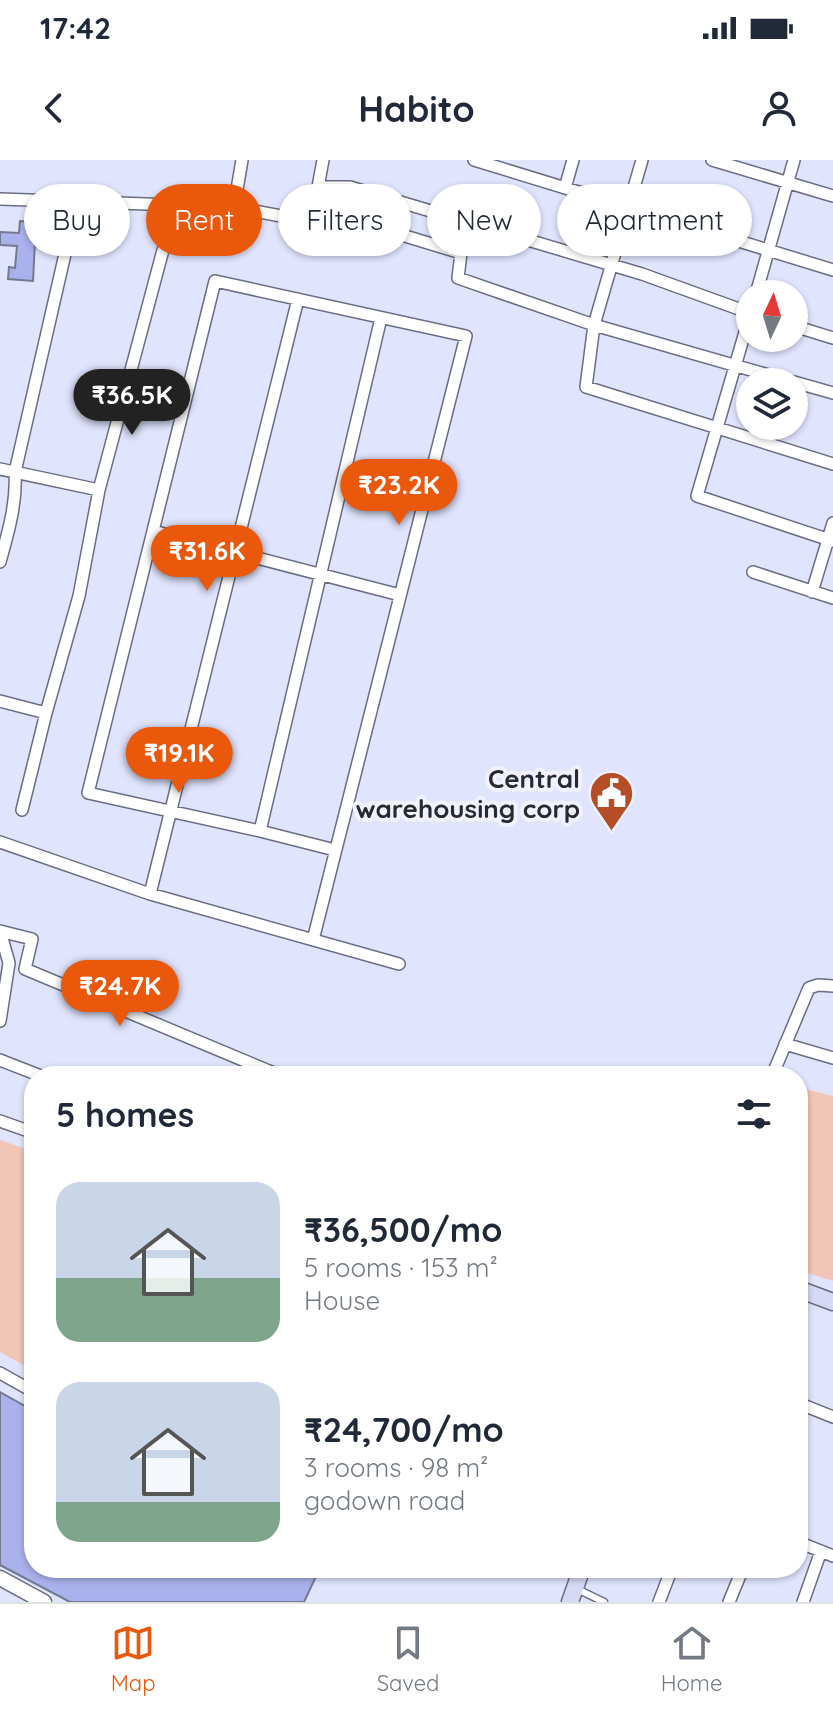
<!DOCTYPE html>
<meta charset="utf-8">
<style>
body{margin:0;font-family:Quicksand,sans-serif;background:#f2f2f3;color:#1f2937;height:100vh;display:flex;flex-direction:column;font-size:30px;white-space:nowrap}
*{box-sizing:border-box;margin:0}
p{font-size:26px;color:#747a83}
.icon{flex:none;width:44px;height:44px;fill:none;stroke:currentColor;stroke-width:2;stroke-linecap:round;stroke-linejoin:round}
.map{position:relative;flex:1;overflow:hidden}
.sheet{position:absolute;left:24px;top:906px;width:784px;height:512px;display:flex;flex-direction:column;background:#fff;border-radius:32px;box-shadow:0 2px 6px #0004}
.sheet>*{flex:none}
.top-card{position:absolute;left:24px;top:24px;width:786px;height:72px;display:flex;gap:16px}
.needle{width:52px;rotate:4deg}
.fabs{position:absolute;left:736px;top:120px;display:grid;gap:16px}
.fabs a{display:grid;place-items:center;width:72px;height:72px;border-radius:50%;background:#fff;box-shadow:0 2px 6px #0004;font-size:40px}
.price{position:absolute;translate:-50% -68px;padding:0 18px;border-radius:28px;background:#ea580c;color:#fff;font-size:26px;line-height:52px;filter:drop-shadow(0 2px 4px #0008)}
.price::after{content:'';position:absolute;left:50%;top:48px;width:24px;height:18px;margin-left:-12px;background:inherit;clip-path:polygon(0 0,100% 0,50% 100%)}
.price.selected{background:#222;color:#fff}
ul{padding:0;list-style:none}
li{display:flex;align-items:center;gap:24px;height:200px;padding:0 32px}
li span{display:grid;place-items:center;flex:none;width:224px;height:160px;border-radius:24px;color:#555}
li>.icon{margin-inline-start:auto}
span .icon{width:96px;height:96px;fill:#fffc;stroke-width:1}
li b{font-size:34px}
h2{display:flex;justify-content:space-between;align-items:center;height:96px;padding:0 32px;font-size:34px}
.pill{padding:0 28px;border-radius:36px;background:#fff;box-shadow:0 2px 6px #0004;font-size:28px;line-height:72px}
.pill.selected{background:#ea580c;color:#fff}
.status{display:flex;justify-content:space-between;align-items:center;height:56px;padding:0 40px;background:#fff;direction:ltr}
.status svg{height:22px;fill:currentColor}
header{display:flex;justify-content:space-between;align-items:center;height:104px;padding:0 32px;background:#fff;font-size:36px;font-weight:700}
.tab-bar{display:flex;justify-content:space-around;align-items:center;height:112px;border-top:2px solid #e0e1e3;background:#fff;font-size:22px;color:#747a83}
.tab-bar a{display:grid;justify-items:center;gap:4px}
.tab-bar .selected{color:#ea580c}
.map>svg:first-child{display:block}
</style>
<div class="status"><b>17:42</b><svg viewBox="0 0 49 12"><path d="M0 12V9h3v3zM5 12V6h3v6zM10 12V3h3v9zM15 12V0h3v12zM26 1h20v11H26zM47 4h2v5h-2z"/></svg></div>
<header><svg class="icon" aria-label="back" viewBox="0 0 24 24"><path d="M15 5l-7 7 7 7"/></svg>Habito<svg class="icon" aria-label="person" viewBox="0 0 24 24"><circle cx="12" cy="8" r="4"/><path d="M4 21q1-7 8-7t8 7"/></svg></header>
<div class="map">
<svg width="833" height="1442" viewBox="0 0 833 1442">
<rect width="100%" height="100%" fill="#e0e4fd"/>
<path fill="#f1c6b6" d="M798,927l35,9v185l-35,-11z
M0,980l34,12v219l-34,-19z"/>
<path fill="#aab2ed" stroke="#75798f" stroke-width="2" d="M20,61l16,1 -3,59 -25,-2 1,-12 6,1 2,-22 -17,-1v-13l19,1z
M68,68l27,3 -2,22 -20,-2 -7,-5 -6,1 2,-16 6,1z
M0,1232l34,19v157h278l6,4 -14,30h-234l-70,-37z"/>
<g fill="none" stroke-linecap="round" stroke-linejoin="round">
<defs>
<path id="service" d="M575,1428l29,14"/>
<path id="minor" d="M474,0l359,110
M642,0l-48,165 199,57
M712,0l121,36
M318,27l5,-27
M565,28l8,-28
M0,39l234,8 68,13 11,-12 148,45 -3,25 136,47 -8,62 247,77
M234,47l8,-47
M313,48l5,-21h32l292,87 108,39
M461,93l1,-32
M756,134l38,-134
M750,155l-53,181 136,45
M794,166l39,12
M794,222l39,11
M0,309l99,21 64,-240
M153,371l247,64
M0,402c8,-29 17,-59 15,-90l50,-218
M753,412l80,26
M812,432l21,-69
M0,541l46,12 33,-117 20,-106
M22,650l24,-97
M260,671l75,19
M0,682l150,52 249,70
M150,734l148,-595
M0,771l32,8 -7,30 256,107
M313,780l153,-604 -251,-55 -127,512 172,38 121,-513
M0,861l9,-58 -9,-32
M785,884l48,14
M0,900l41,16
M772,916l37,-88 9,-3 15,1
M0,961l34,12
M0,1213l34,19
M798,1243l35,14
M798,1382l35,14
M659,1442l13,-34
M729,1442l14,-34
M803,1442l18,-51"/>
<path id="tertiary" d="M0,1418l44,24"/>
<path id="secondary" d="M798,1129l35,13
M570,1442l12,-34"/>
</defs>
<use href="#service" stroke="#6a6d83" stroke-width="9"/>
<use href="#minor" stroke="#6a6d83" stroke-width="14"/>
<use href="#tertiary" stroke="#6a6d83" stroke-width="17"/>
<use href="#secondary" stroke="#6a6d83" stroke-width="19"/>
<use href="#service" stroke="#fff" stroke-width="6"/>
<use href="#minor" stroke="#fff" stroke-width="11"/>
<use href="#tertiary" stroke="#fff" stroke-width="14"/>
<use href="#secondary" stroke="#d6d8f5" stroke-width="16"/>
</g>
<defs>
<symbol id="civic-pin" viewBox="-11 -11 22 30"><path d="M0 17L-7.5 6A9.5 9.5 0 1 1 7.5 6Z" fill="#b54e26" stroke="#f1f2fd"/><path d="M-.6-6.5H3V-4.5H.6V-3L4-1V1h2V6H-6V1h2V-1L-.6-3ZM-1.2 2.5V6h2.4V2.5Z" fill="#fff"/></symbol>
</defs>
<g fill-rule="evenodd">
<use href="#civic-pin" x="586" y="608" width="51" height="69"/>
</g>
<g text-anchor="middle" stroke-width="8" stroke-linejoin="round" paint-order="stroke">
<g font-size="26" font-weight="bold" fill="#282a33" stroke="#f1f2fd" text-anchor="end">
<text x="580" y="628">Central<tspan x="580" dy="30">warehousing corp</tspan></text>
</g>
</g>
</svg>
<div class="fabs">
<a><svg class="needle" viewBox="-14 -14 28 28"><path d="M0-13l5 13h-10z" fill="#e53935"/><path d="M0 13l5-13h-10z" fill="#747a83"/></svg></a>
<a><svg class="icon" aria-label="layers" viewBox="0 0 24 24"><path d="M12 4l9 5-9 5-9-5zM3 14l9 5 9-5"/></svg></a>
</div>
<b class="price selected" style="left:132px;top:277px">₹36.5K</b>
<b class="price" style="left:399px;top:367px">₹23.2K</b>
<b class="price" style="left:207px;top:433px">₹31.6K</b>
<b class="price" style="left:179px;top:635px">₹19.1K</b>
<b class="price" style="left:120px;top:868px">₹24.7K</b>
<div class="top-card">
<a class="pill">Buy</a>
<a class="pill selected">Rent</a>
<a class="pill">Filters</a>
<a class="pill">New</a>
<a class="pill">Apartment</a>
</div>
<section class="sheet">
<h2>5 homes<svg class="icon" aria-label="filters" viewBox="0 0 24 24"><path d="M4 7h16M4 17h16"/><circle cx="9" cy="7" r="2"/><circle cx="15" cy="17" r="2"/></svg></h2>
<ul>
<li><span style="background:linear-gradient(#c9d6e8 60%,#7fa58c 0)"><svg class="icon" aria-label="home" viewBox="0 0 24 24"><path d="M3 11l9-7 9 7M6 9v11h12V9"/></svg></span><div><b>₹36,500/mo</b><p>5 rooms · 153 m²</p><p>House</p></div></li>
<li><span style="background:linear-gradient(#c9d6e8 75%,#7fa58c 0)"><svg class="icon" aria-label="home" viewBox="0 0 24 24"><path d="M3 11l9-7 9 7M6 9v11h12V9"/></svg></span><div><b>₹24,700/mo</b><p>3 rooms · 98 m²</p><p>godown road</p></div></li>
</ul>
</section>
</div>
<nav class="tab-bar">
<a class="selected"><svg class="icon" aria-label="map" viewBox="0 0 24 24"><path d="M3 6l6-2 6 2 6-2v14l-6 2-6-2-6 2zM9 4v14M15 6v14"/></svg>Map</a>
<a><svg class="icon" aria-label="saved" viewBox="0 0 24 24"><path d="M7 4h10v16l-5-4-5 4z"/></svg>Saved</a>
<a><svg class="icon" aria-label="home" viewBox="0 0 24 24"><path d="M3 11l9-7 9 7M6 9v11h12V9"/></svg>Home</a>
</nav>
